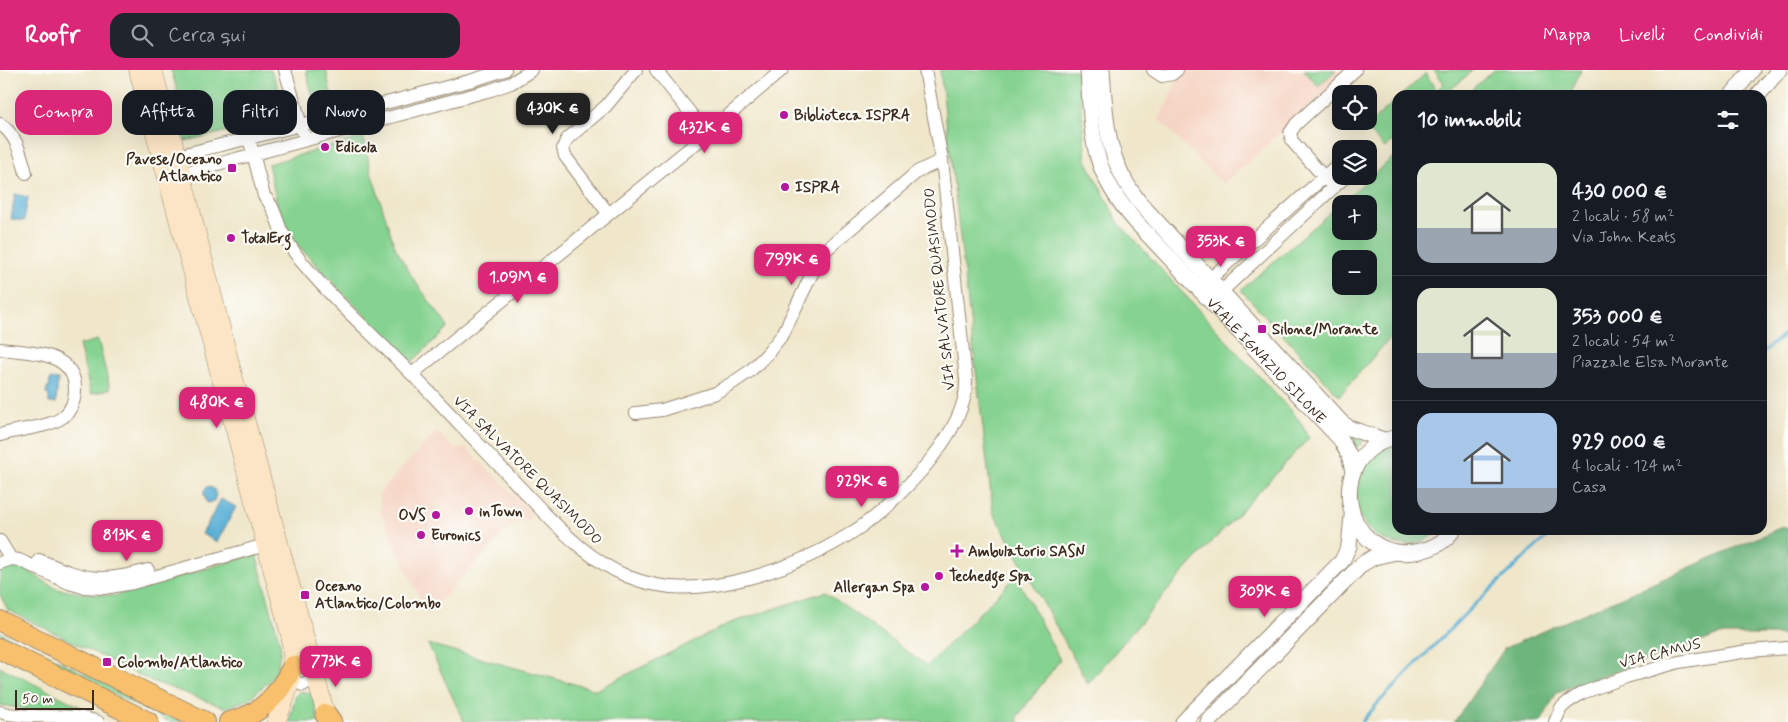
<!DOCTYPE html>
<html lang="it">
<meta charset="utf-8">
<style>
body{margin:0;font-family:Mynerve,sans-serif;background:#20242c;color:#f1f3f6;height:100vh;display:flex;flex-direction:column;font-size:19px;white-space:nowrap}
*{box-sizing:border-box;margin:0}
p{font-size:16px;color:#9ea1a6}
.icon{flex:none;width:28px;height:28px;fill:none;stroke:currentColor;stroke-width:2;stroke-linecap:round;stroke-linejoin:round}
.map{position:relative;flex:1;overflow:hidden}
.panel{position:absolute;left:1392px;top:20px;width:375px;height:445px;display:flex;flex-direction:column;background:#171b24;border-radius:15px;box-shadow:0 5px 20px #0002}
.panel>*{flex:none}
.guide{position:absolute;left:15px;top:20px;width:475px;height:45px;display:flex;gap:10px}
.controls{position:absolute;left:1332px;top:15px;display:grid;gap:10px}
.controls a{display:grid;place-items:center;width:45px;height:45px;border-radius:10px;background:#171b24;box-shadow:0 5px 20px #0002;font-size:25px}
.scale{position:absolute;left:15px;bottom:12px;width:79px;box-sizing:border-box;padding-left:5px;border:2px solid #3b2a1e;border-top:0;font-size:14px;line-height:18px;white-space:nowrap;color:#3b2a1e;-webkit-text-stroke:4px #fdfcf7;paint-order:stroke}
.price{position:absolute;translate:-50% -42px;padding:0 11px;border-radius:10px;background:#db2777;color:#fff;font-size:16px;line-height:32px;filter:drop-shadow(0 1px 2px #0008)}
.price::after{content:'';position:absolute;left:50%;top:30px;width:15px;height:11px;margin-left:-8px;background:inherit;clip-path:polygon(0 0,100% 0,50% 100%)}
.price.active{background:#222;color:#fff}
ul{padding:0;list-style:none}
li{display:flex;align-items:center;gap:15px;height:125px;padding:0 25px}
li+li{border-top:1px solid #363941}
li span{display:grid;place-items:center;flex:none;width:140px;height:100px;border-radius:15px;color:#555}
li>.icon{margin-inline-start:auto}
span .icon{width:60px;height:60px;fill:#fffc;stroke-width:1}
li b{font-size:21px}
h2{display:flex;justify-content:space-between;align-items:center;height:60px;padding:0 25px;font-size:21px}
.pill{padding:0 18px;border-radius:15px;background:#171b24;box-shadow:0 5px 20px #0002;font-size:18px;line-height:45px}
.pill.active{background:#db2777;color:#fff}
header{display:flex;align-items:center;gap:30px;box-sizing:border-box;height:70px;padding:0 25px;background:#db2777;color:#fff}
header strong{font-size:24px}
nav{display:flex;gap:28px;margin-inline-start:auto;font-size:18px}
.search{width:350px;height:45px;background:#20242c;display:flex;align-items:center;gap:12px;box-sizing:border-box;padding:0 18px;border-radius:15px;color:#9ea1a6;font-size:19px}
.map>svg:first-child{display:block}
</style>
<header>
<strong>Roofr</strong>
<div class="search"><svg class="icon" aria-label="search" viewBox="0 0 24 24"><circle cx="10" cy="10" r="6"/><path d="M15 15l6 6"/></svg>Cerca qui</div>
<nav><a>Mappa</a><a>Livelli</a><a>Condividi</a></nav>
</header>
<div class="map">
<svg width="1788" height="652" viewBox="0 0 1788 652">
<rect width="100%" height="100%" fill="#fdfcf7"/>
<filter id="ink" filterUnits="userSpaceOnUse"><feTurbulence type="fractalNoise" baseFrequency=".02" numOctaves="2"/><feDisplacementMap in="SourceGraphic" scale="10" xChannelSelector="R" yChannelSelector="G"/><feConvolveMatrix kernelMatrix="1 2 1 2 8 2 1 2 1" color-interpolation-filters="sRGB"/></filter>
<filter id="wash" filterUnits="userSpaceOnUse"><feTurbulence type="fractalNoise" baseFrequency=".0096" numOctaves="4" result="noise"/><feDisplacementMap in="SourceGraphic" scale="20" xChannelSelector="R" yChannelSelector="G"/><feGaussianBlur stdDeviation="1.12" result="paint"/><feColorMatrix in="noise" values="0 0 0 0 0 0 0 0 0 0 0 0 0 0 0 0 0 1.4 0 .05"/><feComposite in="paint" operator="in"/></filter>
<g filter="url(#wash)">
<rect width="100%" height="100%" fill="#f0e7cb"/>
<path fill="#f5d3c2" d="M1181,0h166l-45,44 -79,70 -65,-65 7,-11z
M437,361l18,19 11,-2 65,63 -2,9 -12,1 -90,93 -46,-101 -2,-20z"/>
<path fill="#86d391" stroke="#607e58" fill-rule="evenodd" d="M171,0h100l10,25 5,23 -101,23 -13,-44 6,-4z
M306,0h20l6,28 -18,4z
M940,0h138l8,90 32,62 181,198 10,18 -127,136 -94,110 -95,-172z
M1304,0h32l-18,16z
M1434,0h39l-28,25h-43l24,-22 10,18 8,-8z
M1494,0h87l-11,25h-105z
M1397,29v38l-12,11 -20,-20z
M363,67l9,38 23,72 17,30 36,50 -36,35 -69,-69 -49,-52 -16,-33 -10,-44z
M1397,84v176l-58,66 -98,-106zM1341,134h28v27h-28zM1341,189h28v27h-28z
M98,270l12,49 -19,5 -12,-49z
M1327,344l18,18 17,9v2l-8,7z
M1397,376l1,84h43c-55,45 -116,-26 -70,-71 7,-7 16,-12 26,-13z
M256,484l25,93 -5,28 -27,24 -23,9 -77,-28 -141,-70 -8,-15v-22l7,-7h13l37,23 23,4 34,3z
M1016,506l44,84 -43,57 2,5h-555l-36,-78 168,46 132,-66 97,-32 102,74z
M0,562l184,90h-14l-170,-84z
M0,597l93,46 -25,-4 -37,1 -31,-5z
M300,621l13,3 5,28h-29l7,-27z"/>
<path fill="#6cb57b" stroke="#54704c" d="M1782,457l6,1v107h-68l-163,57 -16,30h-87l51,-74z"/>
<path fill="#58afd5" stroke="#4a6c7a" d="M15,124l13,3 -4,24 -13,-2z
M50,309l8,1 -2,23h-7v-8l-3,-1 1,-6h2z
M208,416l6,3 2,6 -2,6 -7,2 -3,-8v-5z
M221,429l15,8 -19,35 -15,-8z"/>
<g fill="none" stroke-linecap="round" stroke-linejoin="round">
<path stroke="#58afd5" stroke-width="3" d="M1762,283l26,-22
M1362,652l16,-19 91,-93 85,-80"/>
</g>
</g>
<g filter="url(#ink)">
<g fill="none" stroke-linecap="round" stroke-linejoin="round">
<defs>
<path id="minor" d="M285,0l18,62
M656,0l51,64
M1153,0l9,6 10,-2 5,-4
M0,54c17,11 21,31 26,49
M249,68l15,58c10,9 12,23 17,34 7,13 15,26 25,37 19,23 42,45 64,66 28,27 55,54 82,83 27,28 53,56 80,84 68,73 115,105 217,78 40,-11 76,-27 110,-50 40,-28 110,-98 107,-149l-24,-219 -17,-90
M169,88l160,-40 144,-38 32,-10
M1341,91l-17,16 -32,-36 -2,-8 6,-9 59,-54
M173,106l318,-86 20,-7 21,-13
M1334,117l12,-11
M608,143l-43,-57 -2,-8 4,-9 39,-33 30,-36
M1210,209l114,-102 10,10 -112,104
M0,279c27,3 76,2 75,41 0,10 -4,21 -12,27 -15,11 -45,12 -63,18
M412,304l284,-231 86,-73
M636,343l26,-3 53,-17 19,-11 16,-11 17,-17 16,-20 34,-71 10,-14 90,-77 25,-12
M0,471l11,18
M39,490c45,19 61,24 109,10
M0,493l11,-4 8,1 50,23 14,4 21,1 29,-5 132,-38
M290,611l13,4 7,-5 4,-9
M0,642c32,9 67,-1 98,10
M1555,652l6,-14 7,-6 14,-9 44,-16 53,-15 69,-11 40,-3"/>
<g id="tertiary">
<path id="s1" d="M1088,0c4,66 2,101 49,153l204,217 8,15 4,16"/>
<path d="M1102,0c4,52 3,88 37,132l202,220 8,6 35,12"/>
<path d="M1732,25l20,-25"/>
<path d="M1758,25l21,-25"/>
<path d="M1398,367c-76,14 -57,125 16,115 15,-2 30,-9 39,-22"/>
<path d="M1183,652l159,-161 7,-15 3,-30"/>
<path d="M1208,652l154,-158 12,-7 22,-5"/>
</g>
<path id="secondary" d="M138,0l152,565c6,38 0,53 -14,87
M153,0l24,86 55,215 96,351"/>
<path id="primary" d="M0,551l205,101
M0,579l148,73
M229,652c33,-7 50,-28 64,-56"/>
<path id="trunk" d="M326,645l5,7"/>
</defs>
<use href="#minor" stroke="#968874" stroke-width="14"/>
<use href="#tertiary" stroke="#968874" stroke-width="17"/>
<use href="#secondary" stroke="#968874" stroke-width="19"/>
<use href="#primary" stroke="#968874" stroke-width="22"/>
<use href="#trunk" stroke="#968874" stroke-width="23"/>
<use href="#minor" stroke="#fff" stroke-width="12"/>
<use href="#tertiary" stroke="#fff" stroke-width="15"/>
<use href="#secondary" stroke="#fce5c4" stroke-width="18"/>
<use href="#primary" stroke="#f8bf6c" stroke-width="20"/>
<use href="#trunk" stroke="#f8bf6c" stroke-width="21"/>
</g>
</g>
<g fill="#b5179e" stroke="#fdfcf7" stroke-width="2">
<circle cx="784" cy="45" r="5"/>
<circle cx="325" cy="77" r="5"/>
<rect x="227" y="93" width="10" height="10" rx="2.5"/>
<circle cx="785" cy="117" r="5"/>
<circle cx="231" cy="168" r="5"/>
<rect x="1257" y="254" width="10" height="10" rx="2.5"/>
<circle cx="469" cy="441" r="5"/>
<circle cx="436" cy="445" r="5"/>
<circle cx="421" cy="465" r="5"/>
<path d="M954.5 473.5h5v5h5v5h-5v5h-5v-5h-5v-5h5z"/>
<circle cx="939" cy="506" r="5"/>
<circle cx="925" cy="517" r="5"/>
<rect x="300" y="520" width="10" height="10" rx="2.5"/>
<rect x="102" y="587" width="10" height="10" rx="2.5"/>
</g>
<g text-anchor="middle" stroke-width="4.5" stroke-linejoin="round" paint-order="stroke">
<g font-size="15" font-weight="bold" fill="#3b2a1e" stroke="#fdfcf7" text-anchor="start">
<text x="794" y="50">Biblioteca ISPRA</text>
<text x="335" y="82">Edicola</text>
<text x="222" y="94" text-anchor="end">Pavese/Oceano<tspan x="222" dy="17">Atlantico</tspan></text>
<text x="795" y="122">ISPRA</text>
<text x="241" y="173">TotalErg</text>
<text x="1272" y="264">Silone/Morante</text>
<text x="479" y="446">inTown</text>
<text x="426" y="450" text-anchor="end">OVS</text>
<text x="431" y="470">Euronics</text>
<text x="968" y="486">Ambulatorio SASN</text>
<text x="949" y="511">Techedge Spa</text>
<text x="315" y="521">Oceano<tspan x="315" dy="17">Atlantico/Colombo</tspan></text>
<text x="915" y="522" text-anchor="end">Allergan Spa</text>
<text x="117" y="597">Colombo/Atlantico</text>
</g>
<g font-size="15" fill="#3b2a1e" stroke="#fdfcf7">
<text transform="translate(939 219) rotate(-96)" y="5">VIA SALVATORE QUASIMODO</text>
<text dy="5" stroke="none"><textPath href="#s1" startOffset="354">VIALE IGNAZIO SILONE</textPath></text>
<text transform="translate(528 400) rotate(45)" y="5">VIA SALVATORE QUASIMODO</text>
<text transform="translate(1660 583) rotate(-14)" y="5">VIA CAMUS</text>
</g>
</g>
</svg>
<div class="controls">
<a><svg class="icon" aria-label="locate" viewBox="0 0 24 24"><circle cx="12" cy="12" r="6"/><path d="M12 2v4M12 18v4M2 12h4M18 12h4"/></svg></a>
<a><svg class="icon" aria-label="layers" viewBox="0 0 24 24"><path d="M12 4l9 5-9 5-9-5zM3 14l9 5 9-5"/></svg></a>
<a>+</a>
<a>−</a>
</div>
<div class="scale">50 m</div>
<b class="price active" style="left:553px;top:65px">430K €</b>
<b class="price" style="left:705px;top:84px">432K €</b>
<b class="price" style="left:1221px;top:198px">353K €</b>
<b class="price" style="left:792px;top:216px">799K €</b>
<b class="price" style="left:518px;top:234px">1.09M €</b>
<b class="price" style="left:217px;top:359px">480K €</b>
<b class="price" style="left:862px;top:438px">929K €</b>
<b class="price" style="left:127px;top:492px">813K €</b>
<b class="price" style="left:1265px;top:548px">309K €</b>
<b class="price" style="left:336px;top:618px">773K €</b>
<div class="guide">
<a class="pill active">Compra</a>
<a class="pill">Affitta</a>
<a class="pill">Filtri</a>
<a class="pill">Nuovo</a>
</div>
<section class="panel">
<h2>10 immobili<svg class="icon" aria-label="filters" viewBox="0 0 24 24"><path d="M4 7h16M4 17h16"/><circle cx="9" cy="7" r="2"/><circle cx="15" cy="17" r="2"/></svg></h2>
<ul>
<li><span style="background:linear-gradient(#dfe7d0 65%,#9aa5b1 0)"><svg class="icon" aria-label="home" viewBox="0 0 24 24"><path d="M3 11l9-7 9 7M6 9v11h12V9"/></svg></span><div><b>430 000 €</b><p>2 locali · 58 m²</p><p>Via John Keats</p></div></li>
<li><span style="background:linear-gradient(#dfe7d0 65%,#9aa5b1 0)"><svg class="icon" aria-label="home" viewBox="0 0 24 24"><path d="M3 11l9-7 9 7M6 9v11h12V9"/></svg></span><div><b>353 000 €</b><p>2 locali · 54 m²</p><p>Piazzale Elsa Morante</p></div></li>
<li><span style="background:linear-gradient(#a9c7e8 75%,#9aa5b1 0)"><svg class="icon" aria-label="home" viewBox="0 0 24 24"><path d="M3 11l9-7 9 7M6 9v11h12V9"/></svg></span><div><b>929 000 €</b><p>4 locali · 124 m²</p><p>Casa</p></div></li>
</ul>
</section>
</div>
